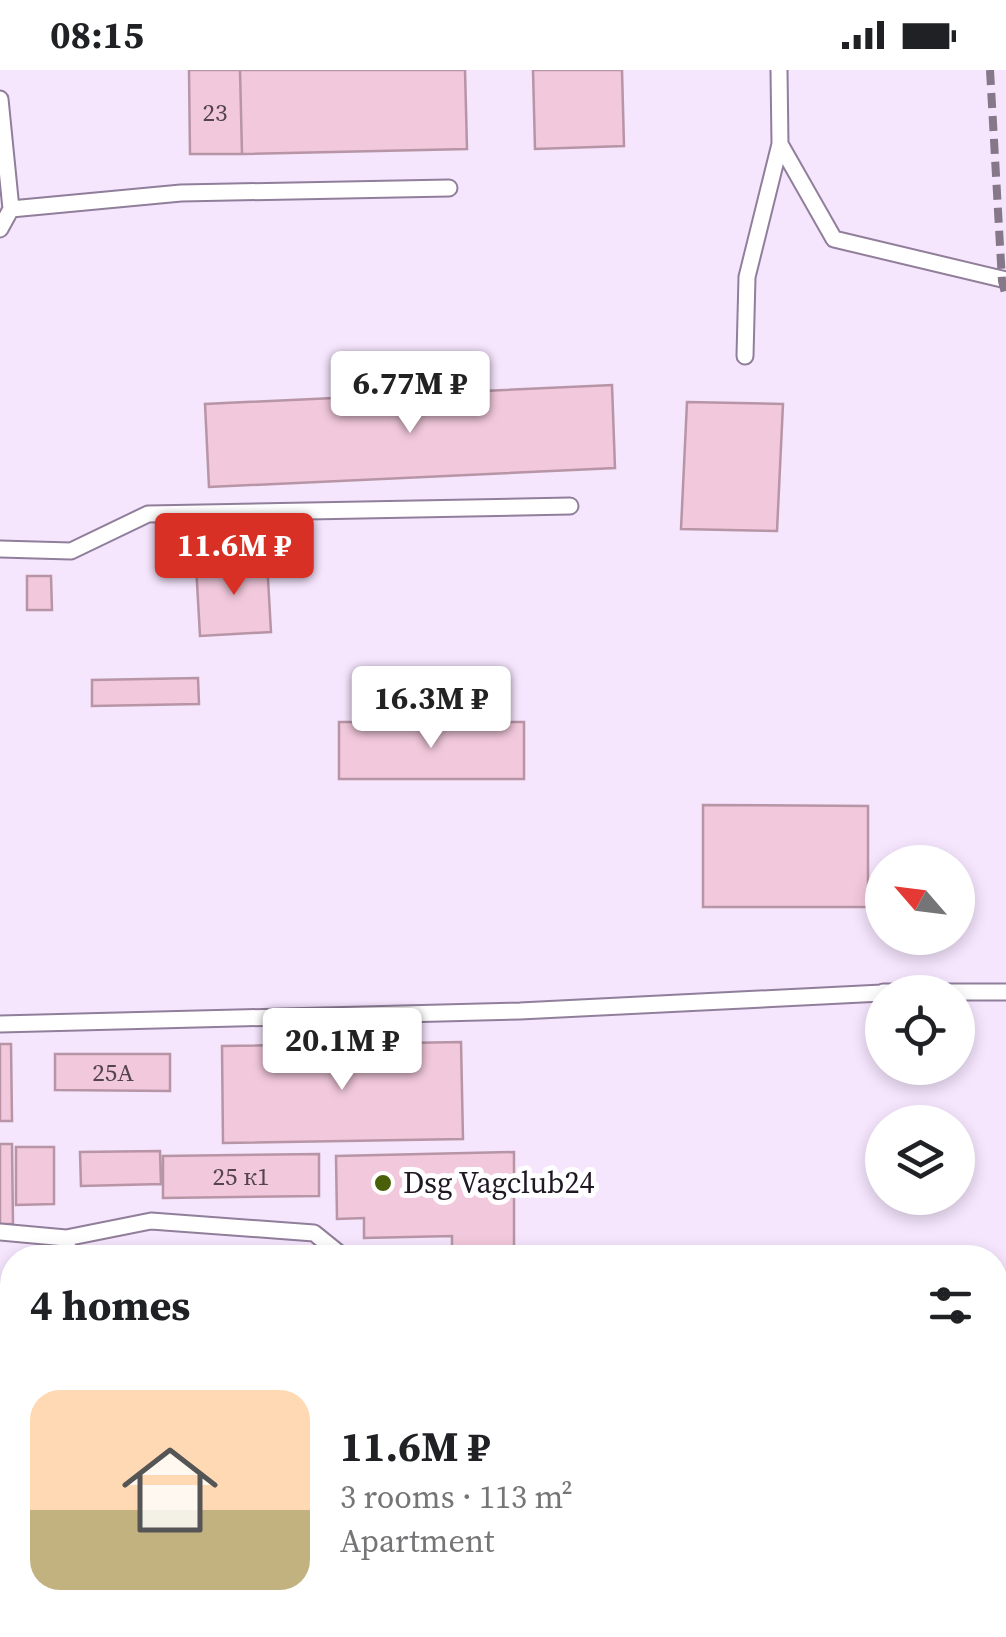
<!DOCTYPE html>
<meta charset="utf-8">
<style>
body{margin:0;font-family:"Source Serif 4",serif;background:#f2f2f2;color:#202124;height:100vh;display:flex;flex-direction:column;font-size:38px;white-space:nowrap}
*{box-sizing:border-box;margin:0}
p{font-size:32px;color:#757577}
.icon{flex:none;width:55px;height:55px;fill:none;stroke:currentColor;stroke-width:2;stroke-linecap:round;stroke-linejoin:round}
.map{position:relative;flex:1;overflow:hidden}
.panel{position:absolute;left:0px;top:1175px;width:1008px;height:392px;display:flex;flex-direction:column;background:#fff;border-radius:40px 40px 0 0;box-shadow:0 5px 15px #0003}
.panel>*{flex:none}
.needle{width:65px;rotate:298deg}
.tools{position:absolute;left:865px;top:775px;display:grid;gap:20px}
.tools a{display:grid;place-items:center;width:110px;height:110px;border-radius:50%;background:#fff;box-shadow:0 5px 15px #0003;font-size:50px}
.price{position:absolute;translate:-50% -85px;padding:0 22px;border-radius:10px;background:#fff;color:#222;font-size:32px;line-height:65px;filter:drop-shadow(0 2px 5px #0008)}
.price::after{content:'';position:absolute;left:50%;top:60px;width:30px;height:22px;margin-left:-15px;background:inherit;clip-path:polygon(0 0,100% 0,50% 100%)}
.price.current{background:#d93025;color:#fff}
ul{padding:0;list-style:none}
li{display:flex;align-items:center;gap:30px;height:250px;padding:0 30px}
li+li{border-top:2px solid #e0e0e0}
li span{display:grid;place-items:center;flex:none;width:280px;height:200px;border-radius:30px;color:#555}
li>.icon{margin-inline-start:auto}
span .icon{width:120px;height:120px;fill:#fffc;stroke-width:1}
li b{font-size:42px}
h2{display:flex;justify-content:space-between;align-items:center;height:120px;padding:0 30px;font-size:42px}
.status{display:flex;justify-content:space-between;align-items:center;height:70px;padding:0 50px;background:#fff;direction:ltr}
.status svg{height:28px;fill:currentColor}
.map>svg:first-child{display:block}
</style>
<div class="status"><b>08:15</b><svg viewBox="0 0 49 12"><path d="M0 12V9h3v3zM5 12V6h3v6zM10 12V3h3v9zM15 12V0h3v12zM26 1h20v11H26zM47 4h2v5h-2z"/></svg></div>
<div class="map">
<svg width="1006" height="1567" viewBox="0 0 1006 1567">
<rect width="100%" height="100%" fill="#f5e5fd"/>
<path fill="#f2c8dc" stroke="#b795a5" stroke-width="2.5" d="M189,0h51l2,84h-52z
M240,0h225l2,79 -225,5z
M533,0h89l2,76 -89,3z
M612,315l3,83 -406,19 -4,-83z
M687,332l96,2 -6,127 -96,-2z
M267,491l4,71 -71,4 -4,-71z
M27,506h24l1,34h-25z
M198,608l1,26 -107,2v-26z
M339,652h185v57h-185z
M703,735l165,1v101h-165z
M461,972l2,97 -240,4 -1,-97z
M0,974h11l1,77h-12z
M55,984h115v37l-115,-1z
M0,1074h12l1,80h-13z
M16,1077h38v57l-38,1z
M160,1081l1,33 -80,2 -1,-34z
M514,1082v106h-62v-22l-88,2v-20l-27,1 -1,-63z
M319,1084v42l-156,2v-42z
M159,1555h158v12h-158z
M458,1555h56v12h-56z"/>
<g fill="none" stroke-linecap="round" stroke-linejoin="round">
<defs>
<path id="lane" d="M779,0l1,74
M0,29l11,110
M0,159l11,-20 170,-16 268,-5
M745,286l2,-79 33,-133 54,95 172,41
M0,479l71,2 77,-37 422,-8
M883,922h123
M0,954l520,-13 362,-18
M0,1162l66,6 85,-17 163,12 31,25
M66,1168l4,20
M44,1555v12
M429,1555v12"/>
</defs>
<use href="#lane" stroke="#917e9a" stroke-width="19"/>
<use href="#lane" stroke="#fff" stroke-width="15"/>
<path stroke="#847889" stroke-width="8" stroke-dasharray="15 8" stroke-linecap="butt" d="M990,0l12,211 4,16"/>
</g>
<circle fill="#495f0a" stroke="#fff" stroke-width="4" cx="383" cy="1113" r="10"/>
<g text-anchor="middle" stroke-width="10" stroke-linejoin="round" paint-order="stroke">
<g font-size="25" fill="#544350">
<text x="215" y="51">23</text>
<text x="113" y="1011">25А</text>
<text x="241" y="1115">25 к1</text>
</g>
<g font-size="30" fill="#1f1722" stroke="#fff" text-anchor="start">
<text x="403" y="1123">Dsg Vagclub24</text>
</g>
</g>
</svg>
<div class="tools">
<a><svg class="needle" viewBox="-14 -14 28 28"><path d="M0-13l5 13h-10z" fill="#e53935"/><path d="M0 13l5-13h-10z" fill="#757577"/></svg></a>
<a><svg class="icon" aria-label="locate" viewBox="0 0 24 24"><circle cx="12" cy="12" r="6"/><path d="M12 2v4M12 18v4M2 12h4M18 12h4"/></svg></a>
<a><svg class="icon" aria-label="layers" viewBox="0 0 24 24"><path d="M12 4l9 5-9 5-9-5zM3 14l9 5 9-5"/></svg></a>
</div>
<b class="price" style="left:410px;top:366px">6.77M ₽</b>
<b class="price current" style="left:234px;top:528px">11.6M ₽</b>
<b class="price" style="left:431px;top:681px">16.3M ₽</b>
<b class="price" style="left:342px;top:1023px">20.1M ₽</b>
<section class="panel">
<h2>4 homes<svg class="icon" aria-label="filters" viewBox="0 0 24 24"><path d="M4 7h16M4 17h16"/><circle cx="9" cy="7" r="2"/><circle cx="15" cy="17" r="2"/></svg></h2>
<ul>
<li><span style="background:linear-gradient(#ffd9b3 60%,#c2b280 0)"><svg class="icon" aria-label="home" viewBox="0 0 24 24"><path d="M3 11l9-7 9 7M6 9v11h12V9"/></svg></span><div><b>11.6M ₽</b><p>3 rooms · 113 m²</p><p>Apartment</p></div></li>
</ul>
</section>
</div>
